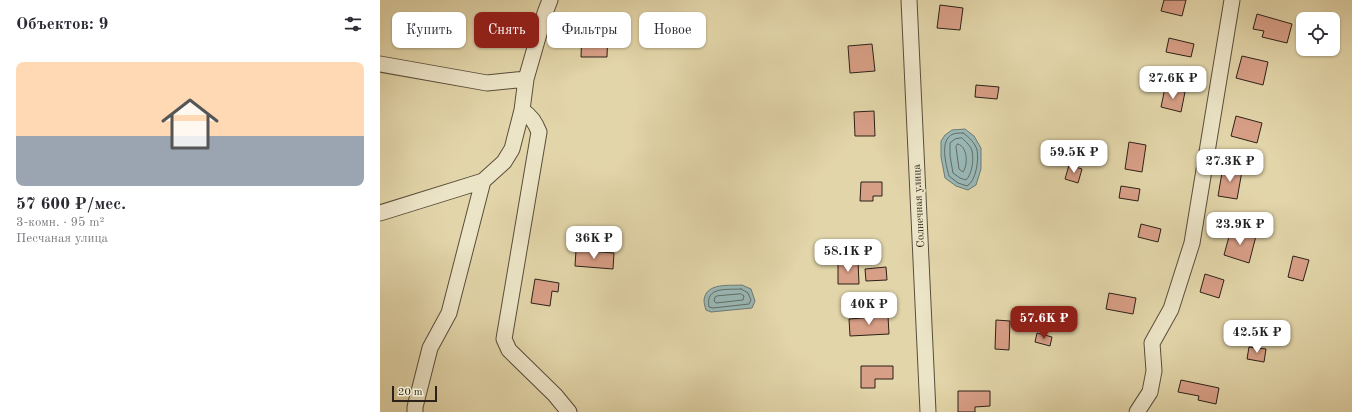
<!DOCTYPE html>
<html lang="ru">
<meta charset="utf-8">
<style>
body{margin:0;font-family:"Old Standard TT",serif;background:#f2f2f3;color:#2b2b33;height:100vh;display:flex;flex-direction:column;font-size:15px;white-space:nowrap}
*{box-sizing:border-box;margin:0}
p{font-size:13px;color:#7c7c81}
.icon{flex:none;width:22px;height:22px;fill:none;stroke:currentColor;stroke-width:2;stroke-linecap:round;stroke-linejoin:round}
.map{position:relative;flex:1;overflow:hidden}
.panel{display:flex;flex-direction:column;background:#fff;width:380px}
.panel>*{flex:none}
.top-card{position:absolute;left:12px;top:12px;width:380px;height:36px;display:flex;gap:8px}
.fabs{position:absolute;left:916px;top:12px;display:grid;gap:8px}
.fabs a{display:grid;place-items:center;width:44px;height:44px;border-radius:8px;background:#fff;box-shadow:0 1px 3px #0004;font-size:20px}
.scale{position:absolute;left:12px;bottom:10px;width:45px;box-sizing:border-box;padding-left:4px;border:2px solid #2b2116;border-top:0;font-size:11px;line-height:14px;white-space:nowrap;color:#2b2116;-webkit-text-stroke:3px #ece4c7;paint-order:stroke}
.price{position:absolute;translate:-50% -34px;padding:0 9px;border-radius:8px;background:#fff;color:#222;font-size:13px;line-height:26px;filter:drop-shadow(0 1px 2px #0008)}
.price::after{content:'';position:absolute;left:50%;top:24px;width:12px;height:9px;margin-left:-6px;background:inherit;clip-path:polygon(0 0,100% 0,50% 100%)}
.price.selected{background:#8f2418;color:#fff}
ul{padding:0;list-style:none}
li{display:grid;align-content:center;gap:8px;height:212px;padding:0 16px}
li+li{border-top:1px solid #e1e1e2}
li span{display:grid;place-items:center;height:124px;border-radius:8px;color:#555}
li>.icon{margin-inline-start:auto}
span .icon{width:72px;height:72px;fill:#fffc;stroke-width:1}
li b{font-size:17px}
h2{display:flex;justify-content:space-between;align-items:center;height:48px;padding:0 16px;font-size:17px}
.pill{padding:0 14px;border-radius:8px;background:#fff;box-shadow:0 1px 3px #0004;font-size:14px;line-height:36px}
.pill.selected{background:#8f2418;color:#fff}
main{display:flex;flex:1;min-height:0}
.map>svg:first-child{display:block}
</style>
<main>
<section class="panel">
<h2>Объектов: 9<svg class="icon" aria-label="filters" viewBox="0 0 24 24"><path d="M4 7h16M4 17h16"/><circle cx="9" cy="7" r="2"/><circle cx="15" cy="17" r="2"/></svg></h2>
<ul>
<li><span style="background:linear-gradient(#ffd9b3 60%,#9aa5b1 0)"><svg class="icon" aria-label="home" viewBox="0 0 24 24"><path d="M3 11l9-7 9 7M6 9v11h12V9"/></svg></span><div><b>57 600 ₽/мес.</b><p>3-комн. · 95 m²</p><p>Песчаная улица</p></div></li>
</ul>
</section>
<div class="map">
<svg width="972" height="412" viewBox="0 0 972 412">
<rect width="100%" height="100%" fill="#e2d5a9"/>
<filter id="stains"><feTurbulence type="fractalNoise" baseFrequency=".005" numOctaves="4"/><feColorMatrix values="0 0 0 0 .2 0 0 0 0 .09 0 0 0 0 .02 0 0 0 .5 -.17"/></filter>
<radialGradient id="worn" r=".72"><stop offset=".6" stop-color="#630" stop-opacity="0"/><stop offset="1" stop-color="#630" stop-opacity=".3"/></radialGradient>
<path fill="#99b6b3" stroke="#6d7a74" d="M585,129l9,7 7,12v21l-5,16 -8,5 -12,-4 -11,-8 -4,-21v-16l4,-6 7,-5z
M362,285l9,4 4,12 -3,7 -41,4 -5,-2c-1,-3 -2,-7 -2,-10 2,-18 26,-14 38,-15z"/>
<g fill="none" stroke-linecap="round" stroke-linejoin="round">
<path stroke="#626c64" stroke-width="1" d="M583,133c6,4 12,10 14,17 2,10 -1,31 -10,36l-9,-3 -9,-7c-3,-12 -10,-36 4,-42 3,-1 7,-1 10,-1z
M582,138c4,4 9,8 10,13 2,9 0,23 -6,29l-6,-2 -7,-5 -3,-17v-13l5,-4z
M578,144c10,3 10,21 5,28l-4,-3 -3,-22z
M361,289l7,4 3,7 -2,4 -36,4 -4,-1c-4,-21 18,-17 32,-18z
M361,294l3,2 -1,4 -27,3 -2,-2 1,-4 2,-1z"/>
</g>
<path fill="#d89f87" stroke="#2b2116" d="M784,0h22l-4,16 -21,-5z
M560,5l23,3 -3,22 -23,-2z
M877,14l35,10 -5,19 -25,-6 2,-6 -11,-2z
M202,28l26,1 -1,28h-26z
M789,38l25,6 -3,13 -25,-5z
M492,44l3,27 -25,2 -2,-27z
M862,56l26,6 -5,23 -27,-7z
M596,85l23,2 -2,12 -22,-2z
M785,88l20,4 -4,20 -20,-5z
M494,111l1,25h-20l-1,-24z
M856,116l26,7 -5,20 -26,-7z
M749,142l17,3 -4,27 -17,-3z
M689,165l13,4 -4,14 -13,-4z
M843,167l19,4 -5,28 -19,-3z
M481,182h21v14h-9v5h-13z
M741,186l19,3 -2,12 -19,-3z
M761,224l20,5 -3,13 -20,-5z
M851,229l25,7 -7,27 -25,-8z
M196,250l38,3 -1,16 -38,-3z
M913,256l16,4 -6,21 -15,-4z
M478,261l1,23h-21v-22z
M506,267l1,13 -21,1 -1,-12z
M825,274l19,6 -5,18 -19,-6z
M155,279l24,4 -1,9 -6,-1 -2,15 -19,-3z
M729,293l27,5 -3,16 -27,-5z
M508,316l1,18 -39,2 -1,-17z
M616,320l14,1 -1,29 -14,-1z
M657,333l15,4 -2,9 -15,-4z
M869,347l17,2 -2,13 -17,-3z
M481,366h32v13h-18v9h-14z
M801,380l38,8 -3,16 -18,-4 1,-4 -21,-4z
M578,391h32v15l-15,1v5h-17z"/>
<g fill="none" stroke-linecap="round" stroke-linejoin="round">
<defs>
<path id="minor" d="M529,0l19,412
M0,64l107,19 39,-4
M142,110c9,6 13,12 17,22l-35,207 5,11 46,45 14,17
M0,213l103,-32 21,-19 8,-13 10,-39 4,-31 19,-66 5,-13
M35,412v-5l15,-59 19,-35 34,-132
M757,412l13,-20 4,-21 -2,-28 19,-34 21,-66 40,-243"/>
</defs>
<use href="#minor" stroke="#594e3b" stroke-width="17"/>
<use href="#minor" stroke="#ece4c7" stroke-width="15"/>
</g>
<g text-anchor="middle" stroke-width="4" stroke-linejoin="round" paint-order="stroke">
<g font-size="11" fill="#2b2116" stroke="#ece4c7">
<text transform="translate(538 206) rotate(-93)" y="4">Солнечная улица</text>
</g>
</g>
<rect width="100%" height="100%" filter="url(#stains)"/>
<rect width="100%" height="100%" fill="url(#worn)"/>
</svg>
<div class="fabs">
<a><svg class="icon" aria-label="locate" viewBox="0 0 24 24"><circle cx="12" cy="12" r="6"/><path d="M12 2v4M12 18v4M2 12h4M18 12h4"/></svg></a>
</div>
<div class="scale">20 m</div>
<b class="price" style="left:793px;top:100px">27.6K ₽</b>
<b class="price" style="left:694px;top:174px">59.5K ₽</b>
<b class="price" style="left:850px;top:183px">27.3K ₽</b>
<b class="price" style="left:860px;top:246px">23.9K ₽</b>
<b class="price" style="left:214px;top:260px">36K ₽</b>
<b class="price" style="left:468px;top:273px">58.1K ₽</b>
<b class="price" style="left:489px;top:326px">40K ₽</b>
<b class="price selected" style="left:664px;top:340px">57.6K ₽</b>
<b class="price" style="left:877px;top:354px">42.5K ₽</b>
<div class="top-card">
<a class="pill">Купить</a>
<a class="pill selected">Снять</a>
<a class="pill">Фильтры</a>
<a class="pill">Новое</a>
</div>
</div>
</main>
